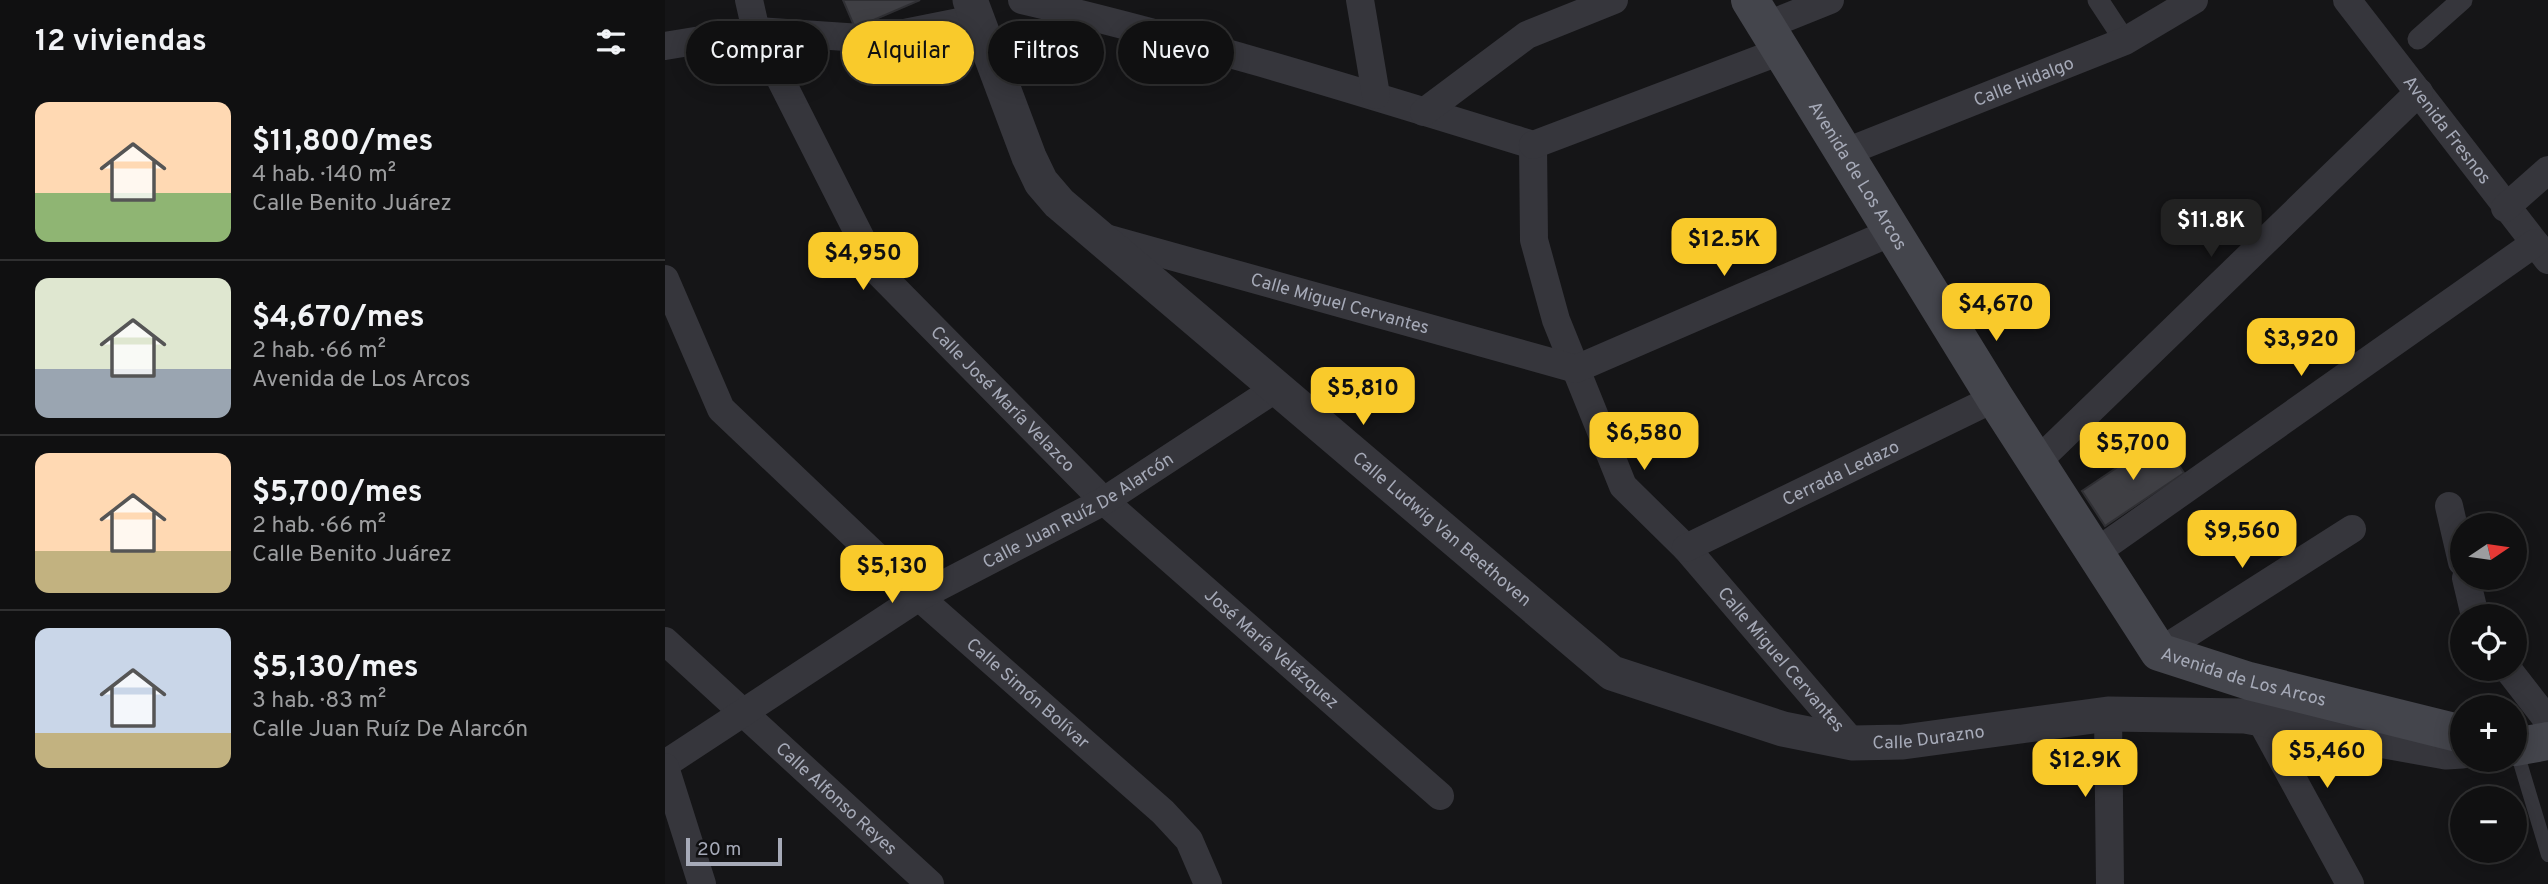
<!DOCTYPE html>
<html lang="es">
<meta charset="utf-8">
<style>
body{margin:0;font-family:Overpass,sans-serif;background:#19191a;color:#f1f3f6;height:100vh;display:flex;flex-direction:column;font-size:26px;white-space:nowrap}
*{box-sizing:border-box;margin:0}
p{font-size:23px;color:#9c9d9f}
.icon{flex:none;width:38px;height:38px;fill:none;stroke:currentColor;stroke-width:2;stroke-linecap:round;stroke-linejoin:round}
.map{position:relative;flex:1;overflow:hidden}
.details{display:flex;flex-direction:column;background:#101011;width:665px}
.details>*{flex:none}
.hud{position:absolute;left:21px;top:21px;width:665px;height:63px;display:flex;gap:14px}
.needle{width:46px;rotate:77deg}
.controls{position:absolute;left:1785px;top:513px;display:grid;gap:14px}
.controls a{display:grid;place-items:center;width:77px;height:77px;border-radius:50%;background:#101011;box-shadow:0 4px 18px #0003,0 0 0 2px #303031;font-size:35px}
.scale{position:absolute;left:21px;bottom:18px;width:96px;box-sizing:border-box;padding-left:7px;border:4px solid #a6aab8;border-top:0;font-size:19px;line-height:24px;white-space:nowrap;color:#a6aab8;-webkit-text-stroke:5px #101012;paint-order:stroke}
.price{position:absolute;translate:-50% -60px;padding:0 16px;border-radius:14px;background:#f9ca2b;color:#111;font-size:23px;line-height:46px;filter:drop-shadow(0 2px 4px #0008)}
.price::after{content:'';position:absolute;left:50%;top:42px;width:21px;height:16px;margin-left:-10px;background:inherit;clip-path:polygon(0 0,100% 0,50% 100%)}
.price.current{background:#222;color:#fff}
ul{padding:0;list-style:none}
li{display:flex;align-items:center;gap:21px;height:175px;padding:0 35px}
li+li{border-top:2px solid #303031}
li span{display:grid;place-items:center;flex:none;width:196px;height:140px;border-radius:14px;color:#555}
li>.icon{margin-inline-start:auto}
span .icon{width:84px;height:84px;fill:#fffc;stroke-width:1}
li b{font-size:30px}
h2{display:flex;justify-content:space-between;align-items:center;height:84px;padding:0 35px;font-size:30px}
.chip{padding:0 24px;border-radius:32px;background:#101011;box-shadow:0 4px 18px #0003,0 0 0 2px #303031;font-size:24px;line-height:63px}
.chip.current{background:#f9ca2b;color:#111}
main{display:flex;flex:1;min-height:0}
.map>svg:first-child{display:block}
</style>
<main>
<section class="details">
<h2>12 viviendas<svg class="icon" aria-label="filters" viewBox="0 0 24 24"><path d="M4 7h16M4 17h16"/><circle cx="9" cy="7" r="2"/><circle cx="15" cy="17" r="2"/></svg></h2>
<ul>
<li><span style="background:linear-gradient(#ffd9b3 65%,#8fb573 0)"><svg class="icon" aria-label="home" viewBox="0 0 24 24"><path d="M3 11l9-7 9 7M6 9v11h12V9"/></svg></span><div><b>$11,800/mes</b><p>4 hab. · 140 m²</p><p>Calle Benito Juárez</p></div></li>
<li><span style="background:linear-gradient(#dfe7d0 65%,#9aa5b1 0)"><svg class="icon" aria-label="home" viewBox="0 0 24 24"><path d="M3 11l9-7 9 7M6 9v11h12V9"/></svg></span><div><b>$4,670/mes</b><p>2 hab. · 66 m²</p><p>Avenida de Los Arcos</p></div></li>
<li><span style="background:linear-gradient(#ffd9b3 70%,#c2b280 0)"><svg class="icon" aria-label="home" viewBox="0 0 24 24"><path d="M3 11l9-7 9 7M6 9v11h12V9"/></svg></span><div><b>$5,700/mes</b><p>2 hab. · 66 m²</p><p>Calle Benito Juárez</p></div></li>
<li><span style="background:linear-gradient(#c9d6e8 75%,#c2b280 0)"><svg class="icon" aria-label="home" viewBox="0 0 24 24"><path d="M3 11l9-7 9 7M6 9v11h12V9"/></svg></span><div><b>$5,130/mes</b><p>3 hab. · 83 m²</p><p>Calle Juan Ruíz De Alarcón</p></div></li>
</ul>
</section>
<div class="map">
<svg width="1883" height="884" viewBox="0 0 1883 884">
<rect width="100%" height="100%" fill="#151517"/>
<path fill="#3f3f44" stroke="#2f2f33" stroke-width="2" d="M178,0h77l-65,28z
M1496,438l23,35 -79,53 -23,-35z"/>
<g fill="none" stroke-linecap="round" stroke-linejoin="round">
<path stroke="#36363c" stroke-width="14" d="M1851,749l32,106"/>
<path stroke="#36363c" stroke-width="21" d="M1433,0l27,41
M196,38l115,-23
M1753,39l44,-39"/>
<g stroke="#36363c" stroke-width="28">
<path id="s1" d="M84,0l7,31 122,241 226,229 336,295"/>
<path d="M357,0c173,40 342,93 511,145"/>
<path d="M695,0l16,95"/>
<path id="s2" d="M1682,0l201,260"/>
<path d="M1100,26l65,-26"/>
<path d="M0,46l91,-15 105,7"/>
<path d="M759,112l103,-77 87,-35"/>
<path id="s3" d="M868,145l1,95 22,80 67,166 63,62 167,195"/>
<path d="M868,145l248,-94"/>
<path id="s4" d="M1181,152l279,-111 69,-41"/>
<path d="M1840,208l43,-38"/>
<path id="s5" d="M437,237l474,132 316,-137"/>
<path id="s6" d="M0,279l56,130 198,188 244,215 26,28 19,44"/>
<path d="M1372,462l382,-370"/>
<path d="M1784,506l13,56"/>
<path id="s7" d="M1021,548l309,-150"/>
<path d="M1430,553l440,-310"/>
<path d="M1801,578l9,38"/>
<path id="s8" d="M0,641l265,243"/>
<path d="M1494,652l193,-123"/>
<path d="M1842,668l41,53"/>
<path d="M1443,714l2,170"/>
<path d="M1595,719l90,165"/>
<path id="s9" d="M0,764l254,-167 185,-96 171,-112"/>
<path d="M0,767l37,117"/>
</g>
<path stroke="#36363c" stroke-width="35" id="s10" d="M305,0l59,157 12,25 18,21 553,470 171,56 70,14 50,-1 205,-28 137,2 201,36 16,-1"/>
<g stroke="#44454c" stroke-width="38">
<path id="s11" d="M1085,0l245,398 164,254 90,29 213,53"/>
<path d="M1850,747l33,-6"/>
</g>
</g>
<g text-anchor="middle" stroke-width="6" stroke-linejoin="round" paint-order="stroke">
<g font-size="18" fill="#a6aab8" stroke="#101012">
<text dy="6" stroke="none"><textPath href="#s4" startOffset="191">Calle Hidalgo</textPath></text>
<text dy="6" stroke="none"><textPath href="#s2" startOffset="164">Avenida Fresnos</textPath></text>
<text dy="6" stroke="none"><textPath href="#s11" startOffset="206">Avenida de Los Arcos</textPath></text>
<text dy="6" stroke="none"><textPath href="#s5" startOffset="247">Calle Miguel Cervantes</textPath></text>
<text dy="6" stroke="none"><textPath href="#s1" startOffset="480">Calle José María Velazco</textPath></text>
<text dy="6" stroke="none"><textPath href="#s7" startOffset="172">Cerrada Ledazo</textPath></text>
<text dy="6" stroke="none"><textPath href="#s9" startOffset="485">Calle Juan Ruíz De Alarcón</textPath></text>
<text dy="6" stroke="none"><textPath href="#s10" startOffset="726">Calle Ludwig Van Beethoven</textPath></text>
<text dy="6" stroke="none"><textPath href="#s1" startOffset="847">José María Velázquez</textPath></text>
<text dy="6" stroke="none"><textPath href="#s3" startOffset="592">Calle Miguel Cervantes</textPath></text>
<text dy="6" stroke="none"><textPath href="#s11" startOffset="858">Avenida de Los Arcos</textPath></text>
<text dy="6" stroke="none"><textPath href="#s6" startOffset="560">Calle Simón Bolívar</textPath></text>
<text dy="6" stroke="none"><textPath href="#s10" startOffset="1276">Calle Durazno</textPath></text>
<text dy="6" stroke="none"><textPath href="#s8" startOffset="233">Calle Alfonso Reyes</textPath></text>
</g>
</g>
</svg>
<div class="controls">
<a><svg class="needle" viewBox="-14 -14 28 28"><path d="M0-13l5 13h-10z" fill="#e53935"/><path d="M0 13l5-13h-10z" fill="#9c9d9f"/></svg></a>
<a><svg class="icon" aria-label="locate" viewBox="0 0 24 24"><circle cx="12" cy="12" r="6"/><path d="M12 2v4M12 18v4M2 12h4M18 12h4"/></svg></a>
<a>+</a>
<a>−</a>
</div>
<div class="scale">20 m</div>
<b class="price current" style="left:1546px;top:259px">$11.8K</b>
<b class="price" style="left:1059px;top:278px">$12.5K</b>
<b class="price" style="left:198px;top:292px">$4,950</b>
<b class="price" style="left:1331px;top:343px">$4,670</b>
<b class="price" style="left:1636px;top:378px">$3,920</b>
<b class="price" style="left:698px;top:427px">$5,810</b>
<b class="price" style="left:979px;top:472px">$6,580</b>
<b class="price" style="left:1468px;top:482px">$5,700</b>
<b class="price" style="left:1577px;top:570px">$9,560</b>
<b class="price" style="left:227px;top:605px">$5,130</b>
<b class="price" style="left:1662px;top:790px">$5,460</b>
<b class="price" style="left:1420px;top:799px">$12.9K</b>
<div class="hud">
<a class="chip">Comprar</a>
<a class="chip current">Alquilar</a>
<a class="chip">Filtros</a>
<a class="chip">Nuevo</a>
</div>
</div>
</main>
